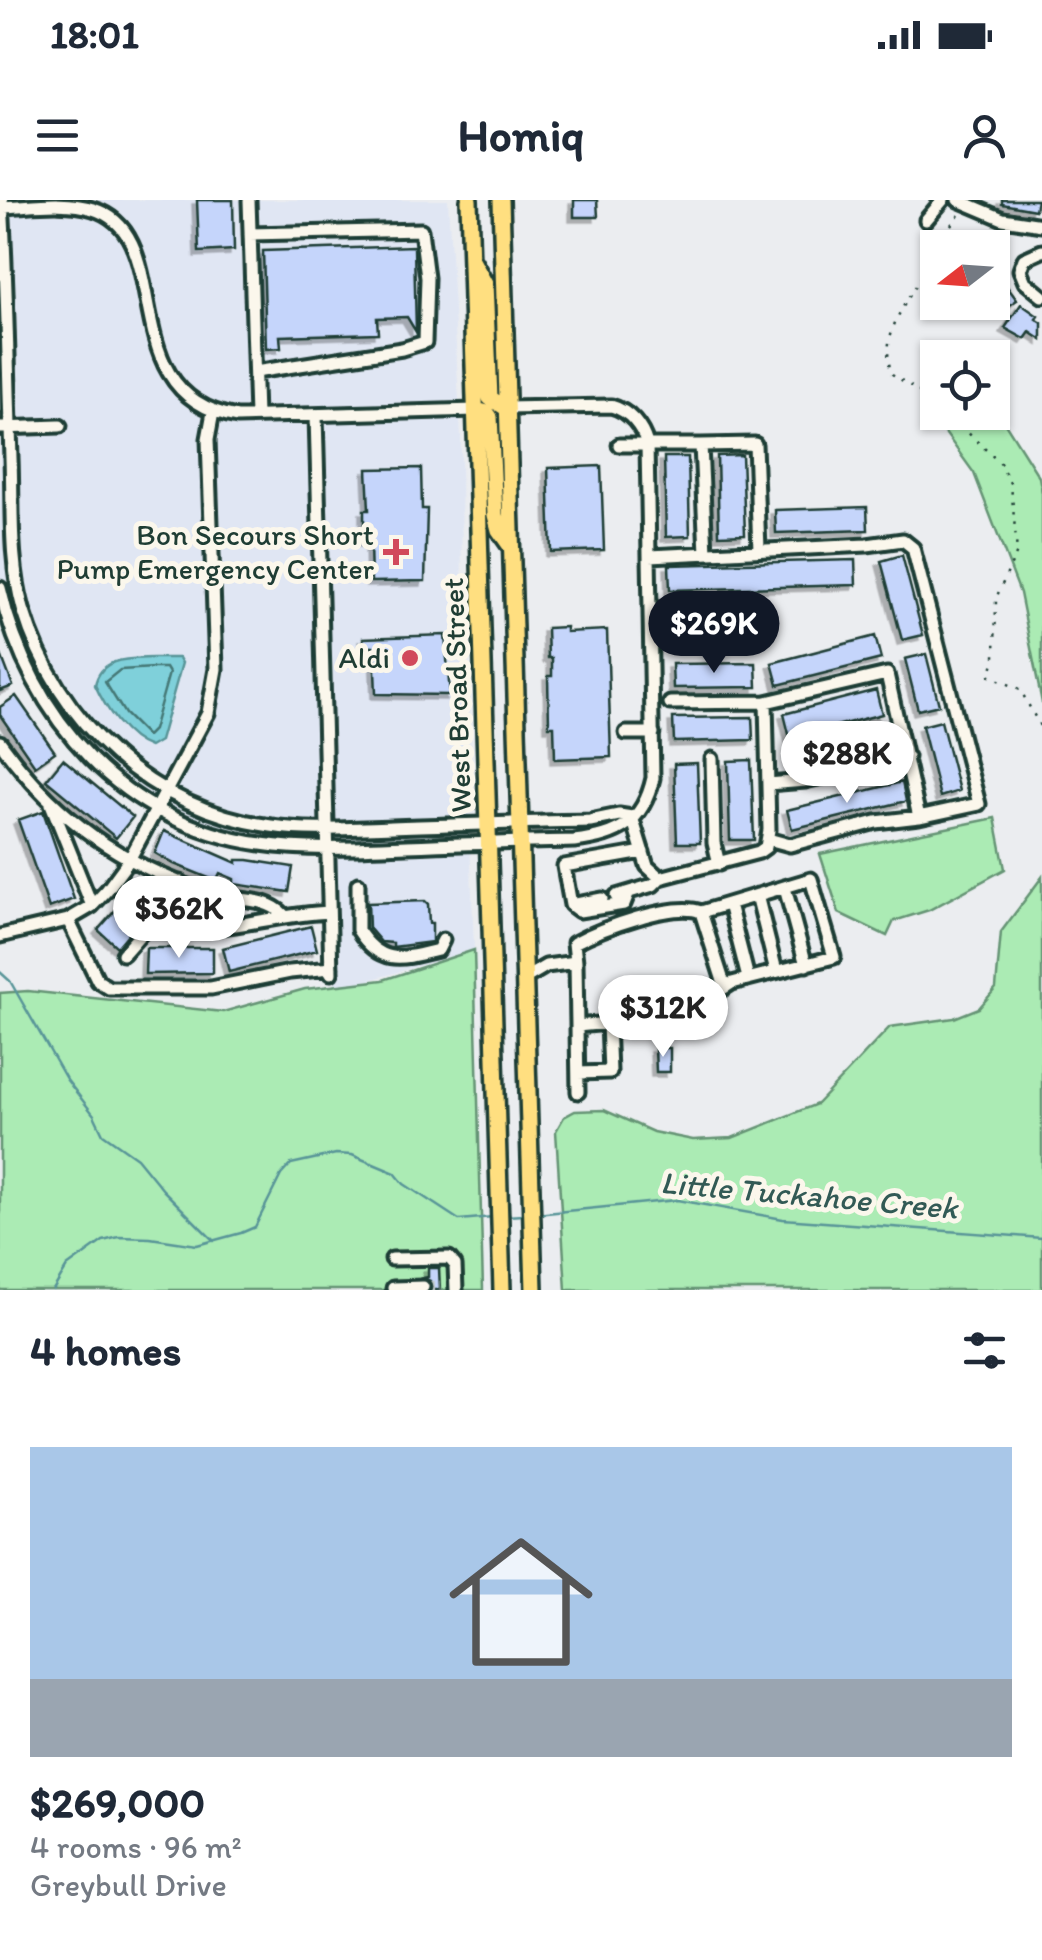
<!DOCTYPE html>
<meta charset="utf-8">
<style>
body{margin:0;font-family:Itim,sans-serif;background:#f6f6f7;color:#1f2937;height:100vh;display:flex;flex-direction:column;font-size:38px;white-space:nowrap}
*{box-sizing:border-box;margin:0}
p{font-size:32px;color:#747a83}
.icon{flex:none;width:55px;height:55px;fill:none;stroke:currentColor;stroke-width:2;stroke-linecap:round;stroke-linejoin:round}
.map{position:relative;height:1090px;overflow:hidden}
.sheet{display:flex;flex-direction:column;background:#fff;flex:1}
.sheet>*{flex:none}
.needle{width:65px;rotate:253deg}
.controls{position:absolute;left:920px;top:30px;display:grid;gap:20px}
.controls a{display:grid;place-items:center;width:90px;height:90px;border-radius:0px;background:#fff;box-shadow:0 2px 8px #0004;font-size:50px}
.price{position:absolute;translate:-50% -85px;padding:0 22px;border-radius:35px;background:#fff;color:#222;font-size:32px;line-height:65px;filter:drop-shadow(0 2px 5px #0008)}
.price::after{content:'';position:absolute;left:50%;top:60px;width:30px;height:22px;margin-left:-15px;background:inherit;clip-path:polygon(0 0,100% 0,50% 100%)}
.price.current{background:#111827;color:#fff}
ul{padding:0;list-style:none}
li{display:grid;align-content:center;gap:20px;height:530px;padding:0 30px}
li+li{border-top:2px solid #e0e1e3}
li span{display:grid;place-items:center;height:310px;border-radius:0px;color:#555}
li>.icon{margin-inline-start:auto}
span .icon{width:180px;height:180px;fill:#fffc;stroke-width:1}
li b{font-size:42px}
h2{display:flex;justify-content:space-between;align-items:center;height:120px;padding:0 30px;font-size:42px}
.status{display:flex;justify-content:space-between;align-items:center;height:70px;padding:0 50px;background:#fff;direction:ltr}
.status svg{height:28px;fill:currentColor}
header{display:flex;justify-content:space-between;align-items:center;height:130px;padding:0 30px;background:#fff;font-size:45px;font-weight:700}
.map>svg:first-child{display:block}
</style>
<div class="status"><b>18:01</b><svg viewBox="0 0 49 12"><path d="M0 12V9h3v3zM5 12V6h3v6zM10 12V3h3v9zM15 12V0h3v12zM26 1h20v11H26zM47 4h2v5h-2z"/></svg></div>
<header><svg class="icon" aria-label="menu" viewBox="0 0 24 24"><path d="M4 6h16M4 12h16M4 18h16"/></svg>Homiq<svg class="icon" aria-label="person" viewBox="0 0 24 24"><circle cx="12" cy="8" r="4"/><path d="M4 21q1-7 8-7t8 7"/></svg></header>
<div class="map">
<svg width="1042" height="1090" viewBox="0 0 1042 1090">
<defs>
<filter id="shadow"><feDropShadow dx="-4.5" dy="4.5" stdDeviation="0" flood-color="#0004"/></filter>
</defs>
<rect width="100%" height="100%" fill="#ebedf0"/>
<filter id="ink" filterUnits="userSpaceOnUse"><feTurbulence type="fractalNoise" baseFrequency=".01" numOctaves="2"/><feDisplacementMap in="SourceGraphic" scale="20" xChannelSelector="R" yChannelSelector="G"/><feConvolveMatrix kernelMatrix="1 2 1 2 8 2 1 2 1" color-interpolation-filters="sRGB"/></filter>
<g filter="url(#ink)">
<path fill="#e0e6f3" d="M0,0h448l13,237 1,177 12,336 -139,40 -7,-141 -46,-3 -85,-20 -62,-32 -80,-77 -55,-128z"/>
<path fill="#abebb4" stroke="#659474" stroke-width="2.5" d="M937,171l1,41h54l1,-8 46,73 3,16v210l-22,-110 -46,-120 -44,-61 -10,-36z
M995,618l10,51 -76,41 -35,11 -7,15 -48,-23 -19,-59z
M1042,677v413h-476l-10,-159 8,-14 11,-6 29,-1 49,22 40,8 39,-2 85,-34 73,-77 64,-9 25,-10 17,-20 5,-56z
M474,750l9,340h-483v-297l28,-2 195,21 82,-23 78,-9z"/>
<path fill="#7fd0da" stroke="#599598" stroke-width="2.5" d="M153,458h26l3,5 -22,78 -10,6c-25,-8 -45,-40 -55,-62 6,-29 35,-26 58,-27z"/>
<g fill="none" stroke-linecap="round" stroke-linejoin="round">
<path stroke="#457876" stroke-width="2.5" d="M154,468h12l3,5 -16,57 -6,6 -22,-22 -20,-32 15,-12z"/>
<path stroke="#599598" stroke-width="2.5" d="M0,772l10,9 56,98 28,36 9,19 34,24 26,32 51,51
M536,1014l141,-14 106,19 259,19
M506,1016l17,-1
M53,1090l14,-23 36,-26 16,-4 31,1 47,7 44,-12 14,-6 26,-52 10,-11 45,-10 16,1 43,18 9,11 55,36 34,-3"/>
</g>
<path fill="#c5d5fb" stroke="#1f3d34" stroke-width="2.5" filter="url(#shadow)" d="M197,0h36l1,50 -35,2z
M574,0h23l1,17h-24z
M1002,0h35l-2,10 -33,-6z
M414,46l2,86 -9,-15 -30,1 1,15 -98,3 1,12 -15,1 -3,-98z
M992,66l25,34 -20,14 -5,-7z
M1021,104l17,12 -2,3 6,4v17l-12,-8 -5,7 -20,-11z
M742,255l3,79 -26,1 -2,-79z
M664,257h24l2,79 -24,1z
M601,266l3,84 -53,2 -3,-84z
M421,268l1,41h5l-2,72 -54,1 -1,-40h-6v-32h5l-2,-41z
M867,307l1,23 -92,3 -1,-23z
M902,355l21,80 -21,5 -21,-79z
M855,360l1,25 -186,5 -1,-25z
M566,427v5l41,-2 4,127 -56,2 -1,-33h-5l-1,-50h4v-18h-4l-1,-30z
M445,435l5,60 -74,-1 -2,-47h-10l-1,-9z
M875,436l6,23 -103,26 -6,-22z
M0,452l13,34 -13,5z
M926,454l13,51 -21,5 -13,-51z
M756,463l1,24 -84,1 -1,-24z
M876,490l6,24 -92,24 -6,-24z
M16,496l39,56 -20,14 -35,-51v-8z
M752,517l1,23 -79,2 -1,-24z
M941,521l18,70 -19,6 -18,-71z
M63,559l70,58 -17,21 -70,-58z
M751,560l3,80h-24l-2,-79z
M697,563l3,80h-23l-3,-79z
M902,582l4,19 -114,28 -5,-19z
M43,611l31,88 -25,9 -31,-88z
M164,631l73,32v-3h11l45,7 -4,25 -55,-8v-5l-14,-6 -4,8 -42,-17 -19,-11z
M144,678l18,16 -45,53 -19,-17z
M425,701l3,3 1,19h3v19l-39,5v-4l-12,-1 -12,-14 -1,-25z
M311,726l6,24 -88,22 -6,-24z
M146,748h67v25l-68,1z
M655,848h15v24h-14z
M428,1068h11l1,22h-8l-2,-9 -7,-3 5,-1z"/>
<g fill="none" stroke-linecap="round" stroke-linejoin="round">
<path stroke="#c2caca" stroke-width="11" stroke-dasharray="11 5.5" stroke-linecap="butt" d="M423,1087l17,-1"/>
<defs>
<path id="minor" d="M2,0c5,86 6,172 9,258 2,50 -2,102 12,151 34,114 129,201 248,217 40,6 81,2 121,1 66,-2 132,-5 198,-6l29,-6 13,2
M249,0l7,216
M958,0l45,19 39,6
M0,7c30,-1 65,-7 93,2 87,26 16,186 144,208l239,-7
M926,20l17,-20
M250,34l171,-4 6,48 -2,64 -23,7 -147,23
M1042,51l-18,8 -4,11 5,12 17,14
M316,215l15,558
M0,228l60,-2
M619,245h82
M706,353l-5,-108 54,-1 4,106
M650,356l217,-11 36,-5 10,8 66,256 -60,13 -43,5 -86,23 -22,-6
M0,388c29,130 124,237 261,256 48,7 97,4 145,2 56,-2 112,-4 168,-5 44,-5 69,-18 79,-63l-6,-334c-5,-17 -17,-33 -36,-38l-105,2
M670,503l96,-1 121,-28 32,143
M626,533h27
M0,542c55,77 121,122 211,152 24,8 54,1 73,21
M712,559l2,84 5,21
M805,581l-6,-26 63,-15 6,27
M768,584l37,-3 102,-24
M51,604l41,102
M632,617l15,49 13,12 99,-26 7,-5 3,-17 -3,-128
M358,684v46c23,36 43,29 80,20l5,-10
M785,688l21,77
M757,695l19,76
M616,696l37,-11 7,-7
M729,704l19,74
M571,705l-7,-39 79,-14
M571,705l8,6 45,-7 4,-10
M571,705l31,-6
M68,720l30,61 11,7h102l79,-16 41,-4
M147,727c62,11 120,-12 182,-15
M0,736l68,-16 24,-14 15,-16 22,-30 79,-147 8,-44 -8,-230 5,-27
M123,754l44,-50 14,-22
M576,762l-2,-19c26,-14 100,-42 127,-31
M524,779l22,-13 30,-4 2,130
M608,823l107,-29 17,-11 102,-26 -23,-78 -110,33 24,75
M577,826l31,-3 2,49 -32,1
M392,1059l57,-1 6,7 1,25
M393,1088l30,-1"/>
<path id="major" d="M469,0l33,1090
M501,0l33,1090
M473,62l12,22 5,114 16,10
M476,210l11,3 3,4 5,98 4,15 12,17"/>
</defs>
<use href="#minor" stroke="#1f3d34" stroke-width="19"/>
<use href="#major" stroke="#1f3d34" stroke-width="22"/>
<path stroke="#1f3d34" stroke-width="2.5" stroke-dasharray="2.5 8" stroke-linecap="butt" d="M938,204l-46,-30c-15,-40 18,-76 37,-109 4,-6 5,-15 9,-22 6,-11 16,-21 24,-32
M946,212l54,51 11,22 6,67 -21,46 -1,61 -5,17 30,13 22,41"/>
<use href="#minor" stroke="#fbf7ec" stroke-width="11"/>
<use href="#major" stroke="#ffdf80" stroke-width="15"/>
</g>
</g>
<g fill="#d1495b" stroke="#fbf7ec" stroke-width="4">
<path d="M391 337h10v10h10v10h-10v10h-10v-10h-10v-10h10z"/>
<circle cx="410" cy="458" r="10"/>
</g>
<g text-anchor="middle" stroke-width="10" stroke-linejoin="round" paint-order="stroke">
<g font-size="30" fill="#1f3d34" stroke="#fbf7ec" text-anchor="end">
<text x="374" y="345">Bon Secours Short<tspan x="374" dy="34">Pump Emergency Center</tspan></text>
<text x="390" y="468">Aldi</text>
</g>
<g font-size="30" fill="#1f3d34" stroke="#fbf7ec">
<text transform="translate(457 495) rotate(-92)" y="10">West Broad Street</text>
</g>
<g font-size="32" font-style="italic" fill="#325a55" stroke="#fbf7ec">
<text transform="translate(809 995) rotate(5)" y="11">Little Tuckahoe Creek</text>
</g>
</g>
</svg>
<div class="controls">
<a><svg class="needle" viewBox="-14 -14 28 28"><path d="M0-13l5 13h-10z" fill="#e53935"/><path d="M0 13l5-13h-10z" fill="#747a83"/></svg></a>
<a><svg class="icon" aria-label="locate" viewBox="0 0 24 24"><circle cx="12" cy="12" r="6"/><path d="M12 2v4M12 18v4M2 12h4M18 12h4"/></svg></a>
</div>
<b class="price current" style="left:714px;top:476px">$269K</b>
<b class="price" style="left:847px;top:606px">$288K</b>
<b class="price" style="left:179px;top:761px">$362K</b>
<b class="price" style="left:663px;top:860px">$312K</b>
</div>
<section class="sheet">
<h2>4 homes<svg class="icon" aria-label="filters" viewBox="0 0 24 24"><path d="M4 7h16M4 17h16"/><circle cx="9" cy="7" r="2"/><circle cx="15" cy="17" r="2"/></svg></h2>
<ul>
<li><span style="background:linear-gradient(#a9c7e8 75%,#9aa5b1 0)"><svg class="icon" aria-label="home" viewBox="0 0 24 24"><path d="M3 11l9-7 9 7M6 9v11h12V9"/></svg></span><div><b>$269,000</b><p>4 rooms · 96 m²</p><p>Greybull Drive</p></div></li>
</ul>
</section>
